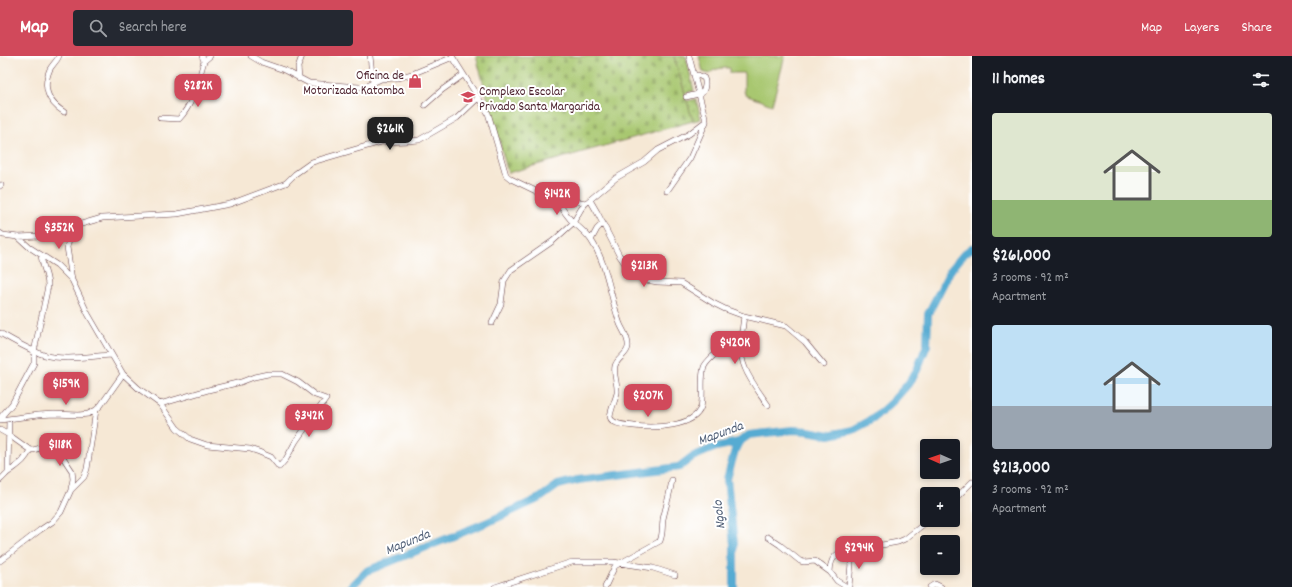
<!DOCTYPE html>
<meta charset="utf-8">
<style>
body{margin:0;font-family:Dekko,sans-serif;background:#242831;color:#f1f3f6;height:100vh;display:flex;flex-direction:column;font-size:15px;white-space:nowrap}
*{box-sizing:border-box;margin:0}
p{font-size:13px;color:#9ea1a6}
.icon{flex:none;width:22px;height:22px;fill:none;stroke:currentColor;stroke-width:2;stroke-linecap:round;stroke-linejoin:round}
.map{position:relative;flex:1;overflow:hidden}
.side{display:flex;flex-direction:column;background:#171b24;width:320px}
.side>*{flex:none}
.needle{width:26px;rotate:272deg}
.controls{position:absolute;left:920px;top:383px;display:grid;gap:8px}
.controls a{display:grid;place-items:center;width:40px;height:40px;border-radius:4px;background:#171b24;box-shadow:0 2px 6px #0003;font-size:20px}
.price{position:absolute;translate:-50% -34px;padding:0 9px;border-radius:8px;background:#d1495b;color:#fff;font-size:13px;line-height:26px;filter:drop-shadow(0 1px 2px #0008)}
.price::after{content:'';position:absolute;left:50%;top:24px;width:12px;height:9px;margin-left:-6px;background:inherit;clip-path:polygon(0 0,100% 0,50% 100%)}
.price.current{background:#222;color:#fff}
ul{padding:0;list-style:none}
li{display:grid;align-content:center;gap:8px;height:212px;padding:0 20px}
li span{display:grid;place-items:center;height:124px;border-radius:4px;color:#555}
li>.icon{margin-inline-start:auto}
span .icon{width:72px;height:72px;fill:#fffc;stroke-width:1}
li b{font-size:17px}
h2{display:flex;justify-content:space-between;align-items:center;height:48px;padding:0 20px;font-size:17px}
header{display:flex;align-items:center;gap:24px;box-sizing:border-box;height:56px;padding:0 20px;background:#d1495b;color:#fff}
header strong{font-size:19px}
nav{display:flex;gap:22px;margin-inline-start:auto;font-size:14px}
.search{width:280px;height:36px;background:#242831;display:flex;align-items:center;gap:10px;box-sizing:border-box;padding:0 14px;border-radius:4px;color:#9ea1a6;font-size:15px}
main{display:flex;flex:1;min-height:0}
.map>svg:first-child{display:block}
</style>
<header>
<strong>Map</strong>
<div class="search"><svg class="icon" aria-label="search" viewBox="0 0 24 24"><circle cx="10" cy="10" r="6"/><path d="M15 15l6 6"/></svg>Search here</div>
<nav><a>Map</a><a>Layers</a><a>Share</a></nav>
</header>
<main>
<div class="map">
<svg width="972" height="531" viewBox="0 0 972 531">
<defs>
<pattern id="cemetery-stones" width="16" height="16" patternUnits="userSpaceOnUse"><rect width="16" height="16" fill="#a8c76f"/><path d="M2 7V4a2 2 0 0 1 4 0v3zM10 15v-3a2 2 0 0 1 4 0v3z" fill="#92aa60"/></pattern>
<pattern id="park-dots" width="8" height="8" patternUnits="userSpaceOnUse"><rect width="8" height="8" fill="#a8c76f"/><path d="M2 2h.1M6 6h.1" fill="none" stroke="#92aa60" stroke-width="1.8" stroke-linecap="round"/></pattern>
</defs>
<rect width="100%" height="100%" fill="#fff"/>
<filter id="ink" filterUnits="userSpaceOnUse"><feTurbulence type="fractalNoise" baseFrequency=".025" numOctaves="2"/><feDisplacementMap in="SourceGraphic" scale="8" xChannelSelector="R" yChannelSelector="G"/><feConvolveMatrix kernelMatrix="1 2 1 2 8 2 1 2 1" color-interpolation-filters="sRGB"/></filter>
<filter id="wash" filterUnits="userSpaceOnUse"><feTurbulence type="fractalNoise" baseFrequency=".012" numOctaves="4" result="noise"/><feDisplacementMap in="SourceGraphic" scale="16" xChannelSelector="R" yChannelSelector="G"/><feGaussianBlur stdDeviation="0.9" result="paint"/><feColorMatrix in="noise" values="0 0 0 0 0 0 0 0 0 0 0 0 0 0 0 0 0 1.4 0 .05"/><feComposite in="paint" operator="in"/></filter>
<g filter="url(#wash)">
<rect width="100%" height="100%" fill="#f6e8d5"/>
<path fill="#a8c76f" stroke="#79734d" d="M699,0h86l-13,49 -27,-10v-3h-1v-19h-14v-5c-9,0 -15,0 -21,6l-6,-2z"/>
<path fill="url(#cemetery-stones)" stroke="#79734d" d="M476,0h198l19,65 -185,52z"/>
<path fill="url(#park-dots)" stroke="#79734d" d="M674,0h12l8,35 -9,2z
M696,43l5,20 -8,2 -6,-20z"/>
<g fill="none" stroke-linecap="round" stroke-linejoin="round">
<path stroke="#56abd2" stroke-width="8" d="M351,531l16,-16 121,-49 52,-24 18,-13 20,-5 101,-13 13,-10 24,-10 23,-5 10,-7 44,-5 15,1 21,4 24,-5 20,-11 20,-18 15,-17 9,-14 10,-25 1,-31 22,-43 14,-17 8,-6
M734,531v-43l-7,-65 8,-29 4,-8"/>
</g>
</g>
<g filter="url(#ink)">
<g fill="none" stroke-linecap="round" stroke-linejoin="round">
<defs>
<path id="minor" d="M59,0c-2,5 -6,8 -9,13 -8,18 -2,33 14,43
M251,0l10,6 23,8 25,13 50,4h5l17,-8 16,-1 15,-4 41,-17
M370,0l3,27
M452,0l36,57 18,62 5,4 31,15 14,4 30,5
M689,0l17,65
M204,5l6,-5
M299,23l-1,-12 4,-11
M686,41l16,-4c3,-3 4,-11 2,-15l-6,-3 -4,1
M425,49l17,-15 21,-15
M160,62l19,1c15,-16 19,-38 25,-58l-2,-5
M0,130l1,-1
M667,135l23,-33 16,-36
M556,142c5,9 10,18 18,25 6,5 13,11 17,17 17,25 19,57 29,84 3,7 9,14 8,23 -1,8 -11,11 -13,19 -2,9 3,18 2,27 -2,8 -6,16 -7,24 2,8 17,8 24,9 18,2 60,2 67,-19 3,-13 -1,-27 3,-40 3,-9 30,-28 38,-35
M590,144l7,12 22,43 7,10 10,8 9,7 13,2 23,1 32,20 12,6 19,7 42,10 19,16 19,23
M76,169l-5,8 -4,14 5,33 16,34 35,60 15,14 22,16 17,24 13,11 17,6 43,4 9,3 12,5 8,10 7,-8 10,-18 30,-42 -11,-4 -17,-13 -16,-8h-14l-14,3 -13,5 -33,8 -48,14
M0,177l3,2 15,2 22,-1 62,-18 75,-4 53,-10 56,-21 9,-9 17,-12 69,-20 27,-1 11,-1 38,-22 21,-20
M18,181l11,10 28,18 14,14
M591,184l6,-11 6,-6
M744,260c-2,16 -6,36 1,52 5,13 15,25 23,37
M492,267l9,-19 3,-23 7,-11 42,-29 20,-18 8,-14 5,-6 30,-25 28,-16 14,-12 31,-16 17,-13
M0,277c14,8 29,17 44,22 19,6 47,1 67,0
M0,362l12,-14 22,-41v-11l14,-66c0,-11 -6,-20 -7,-31
M0,364l38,-5 16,-1 25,1 9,-1 8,-4 5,-5 22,-31
M0,374l9,5 21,15c13,0 13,-6 23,-8l19,29 1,8 -2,10
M8,416l1,-53
M0,424c4,-3 6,-7 10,-9 9,-7 15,-10 20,-21
M953,445l19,-19
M768,481l12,8 20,16 4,1 11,-1 15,11
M0,505l40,-31 12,-8 9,-10 10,-22 13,-13 3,-8 9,-59
M495,531l77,-25h41l40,6 22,7
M605,531l10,-21 45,-25c3,-7 2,-14 3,-22 3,-13 7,-26 9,-39
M847,531l-10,-6 -7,-9c0,-8 2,-15 9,-19l59,-11 7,-3 24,-19
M849,531l3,-36
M930,531l5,-3 6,3"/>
</defs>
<use href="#minor" stroke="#643d44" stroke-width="6"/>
<use href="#minor" stroke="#fff" stroke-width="5"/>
</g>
</g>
<defs>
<symbol id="shop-bare" viewBox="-9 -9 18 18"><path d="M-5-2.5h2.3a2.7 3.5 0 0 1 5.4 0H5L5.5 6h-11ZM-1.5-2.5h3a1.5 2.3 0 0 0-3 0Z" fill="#d1495b" stroke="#fff" stroke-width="2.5" paint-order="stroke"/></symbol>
<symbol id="school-bare" viewBox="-9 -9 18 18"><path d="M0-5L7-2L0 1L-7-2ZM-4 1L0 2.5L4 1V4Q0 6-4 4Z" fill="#d1495b" stroke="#fff" stroke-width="2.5" paint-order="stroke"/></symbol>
</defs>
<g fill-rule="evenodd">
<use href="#shop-bare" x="405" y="15" width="20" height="20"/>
<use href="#school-bare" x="458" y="31" width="20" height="20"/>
</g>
<g text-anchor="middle" stroke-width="4" stroke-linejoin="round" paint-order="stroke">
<g font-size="13" fill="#4a1f2b" stroke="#fff" text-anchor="end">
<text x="404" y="23">Oficina de<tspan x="404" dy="15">Motorizada Katomba</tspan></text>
<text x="479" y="39" text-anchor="start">Complexo Escolar<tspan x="479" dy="15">Privado Santa Margarida</tspan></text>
</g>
<g font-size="14" font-style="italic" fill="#4f5e76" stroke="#fff">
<text transform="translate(720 376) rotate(-20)" y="5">Mapunda</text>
<text transform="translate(718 459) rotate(-96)" y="5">Ngolo</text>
<text transform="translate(407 485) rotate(-22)" y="5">Mapunda</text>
</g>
</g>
</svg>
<div class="controls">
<a><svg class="needle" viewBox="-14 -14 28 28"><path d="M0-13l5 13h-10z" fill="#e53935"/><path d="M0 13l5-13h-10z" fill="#9ea1a6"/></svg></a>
<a>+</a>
<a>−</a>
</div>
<b class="price" style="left:198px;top:52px">$282K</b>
<b class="price current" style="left:390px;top:95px">$261K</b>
<b class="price" style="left:557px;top:160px">$142K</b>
<b class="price" style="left:59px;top:194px">$352K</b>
<b class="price" style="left:644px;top:232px">$213K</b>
<b class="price" style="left:735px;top:309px">$420K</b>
<b class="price" style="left:66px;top:350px">$159K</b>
<b class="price" style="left:648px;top:362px">$207K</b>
<b class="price" style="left:309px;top:382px">$342K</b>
<b class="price" style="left:60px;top:411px">$118K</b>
<b class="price" style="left:859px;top:514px">$294K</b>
</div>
<section class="side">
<h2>11 homes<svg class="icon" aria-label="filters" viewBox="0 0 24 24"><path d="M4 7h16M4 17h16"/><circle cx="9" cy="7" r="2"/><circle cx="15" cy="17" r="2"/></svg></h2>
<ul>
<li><span style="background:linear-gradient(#dfe7d0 70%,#8fb573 0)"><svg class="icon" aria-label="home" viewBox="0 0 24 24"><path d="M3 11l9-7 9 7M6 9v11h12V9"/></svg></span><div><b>$261,000</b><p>3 rooms · 92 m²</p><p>Apartment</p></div></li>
<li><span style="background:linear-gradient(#bfe0f5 65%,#9aa5b1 0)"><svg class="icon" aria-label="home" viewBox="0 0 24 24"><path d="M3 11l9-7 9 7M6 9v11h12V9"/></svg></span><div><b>$213,000</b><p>3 rooms · 92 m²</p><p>Apartment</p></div></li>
</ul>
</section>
</main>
